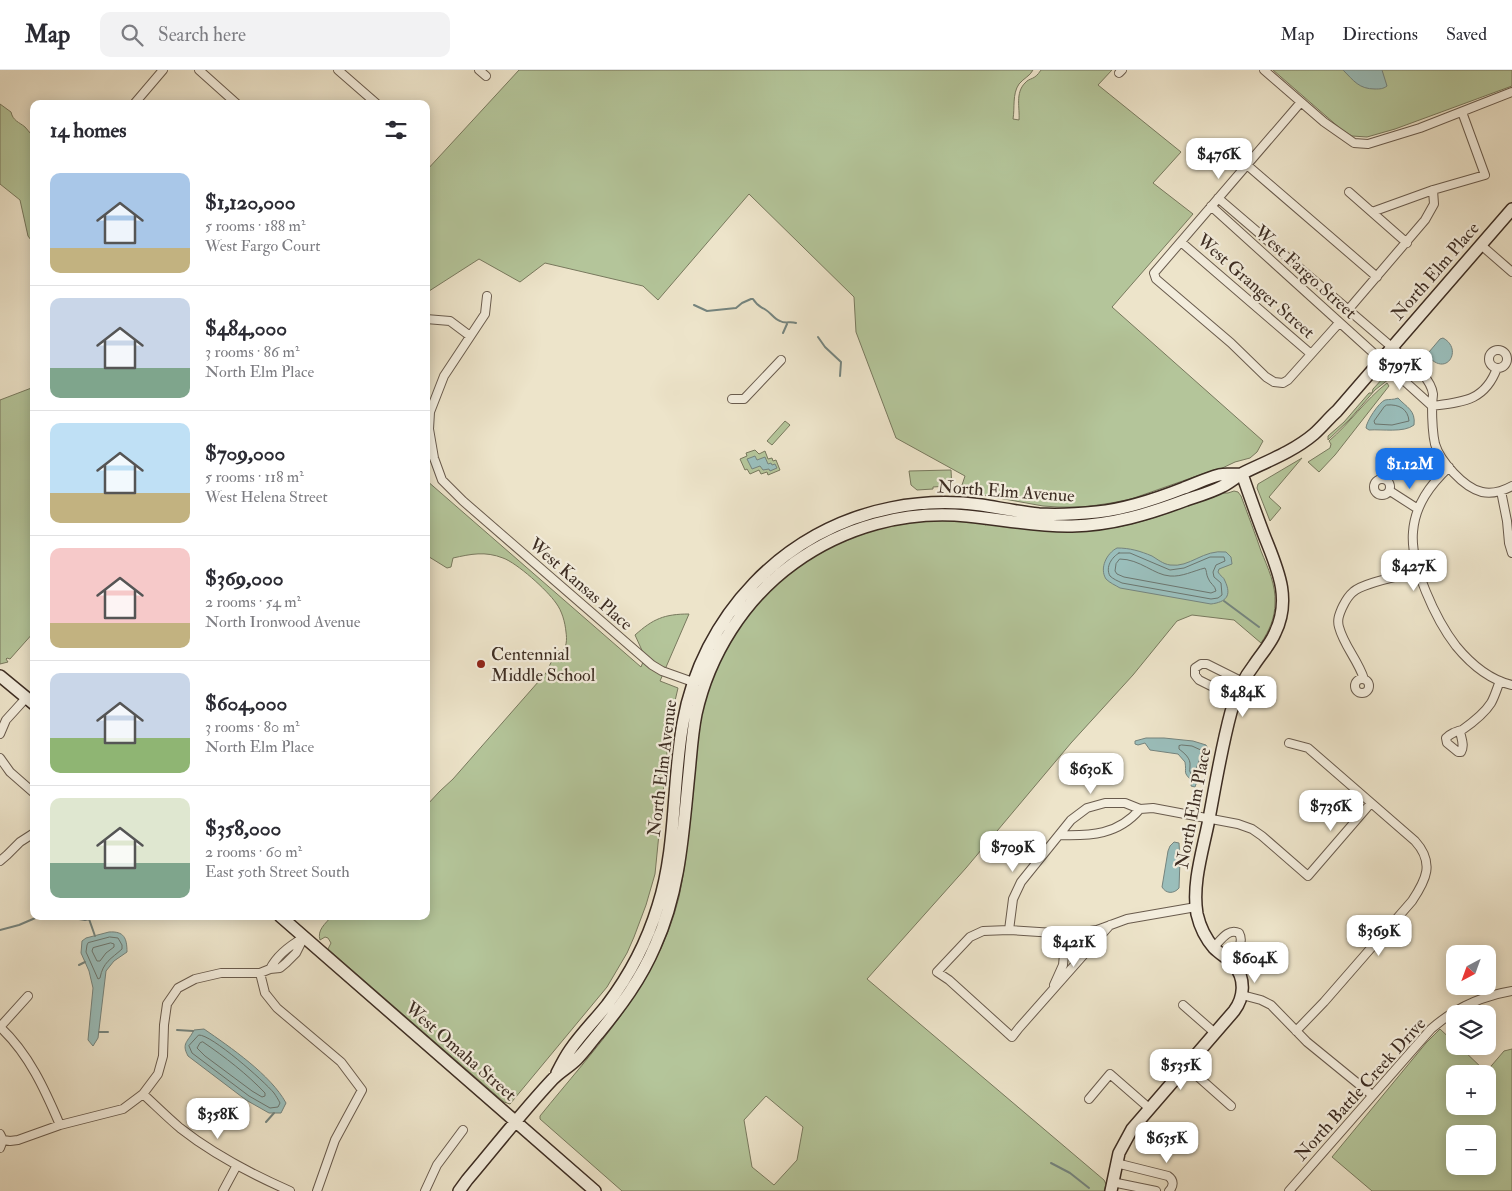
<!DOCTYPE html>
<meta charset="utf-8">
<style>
body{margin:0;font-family:"IM FELL Double Pica",serif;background:#f2f2f3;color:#2b2b33;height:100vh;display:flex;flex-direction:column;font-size:19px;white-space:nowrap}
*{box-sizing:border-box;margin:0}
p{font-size:16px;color:#7c7c81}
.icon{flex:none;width:28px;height:28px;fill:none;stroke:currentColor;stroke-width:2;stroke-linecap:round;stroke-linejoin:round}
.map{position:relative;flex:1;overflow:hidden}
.drawer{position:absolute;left:30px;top:30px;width:400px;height:820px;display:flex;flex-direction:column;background:#fff;border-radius:10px;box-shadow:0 2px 12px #0003}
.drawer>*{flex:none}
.needle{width:32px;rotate:221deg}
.fabs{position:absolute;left:1446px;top:875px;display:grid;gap:10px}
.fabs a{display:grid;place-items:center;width:50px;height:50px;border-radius:10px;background:#fff;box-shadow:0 2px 12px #0003;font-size:25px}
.price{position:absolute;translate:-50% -42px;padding:0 11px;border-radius:10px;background:#fff;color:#222;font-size:16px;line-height:32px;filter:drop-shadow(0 1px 2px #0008)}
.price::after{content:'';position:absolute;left:50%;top:30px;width:15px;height:11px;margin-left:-8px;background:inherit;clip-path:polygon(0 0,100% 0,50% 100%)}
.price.on{background:#1a73e8;color:#fff}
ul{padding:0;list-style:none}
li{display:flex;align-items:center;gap:15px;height:125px;padding:0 20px}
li+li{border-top:1px solid #e1e1e2}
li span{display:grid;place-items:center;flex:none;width:140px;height:100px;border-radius:10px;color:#555}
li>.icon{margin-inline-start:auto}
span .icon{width:60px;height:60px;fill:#fffc;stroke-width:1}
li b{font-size:21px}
h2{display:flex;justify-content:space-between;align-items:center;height:60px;padding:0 20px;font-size:21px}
header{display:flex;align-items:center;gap:30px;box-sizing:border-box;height:70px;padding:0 25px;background:#fff;border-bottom:1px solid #e1e1e2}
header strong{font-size:24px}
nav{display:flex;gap:28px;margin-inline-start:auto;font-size:18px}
.search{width:350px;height:45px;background:#f2f2f3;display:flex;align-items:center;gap:12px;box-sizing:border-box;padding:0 18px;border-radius:10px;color:#7c7c81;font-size:19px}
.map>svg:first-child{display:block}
</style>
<header>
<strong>Map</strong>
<div class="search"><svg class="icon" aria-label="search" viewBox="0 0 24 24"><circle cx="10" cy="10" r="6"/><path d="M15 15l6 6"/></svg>Search here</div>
<nav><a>Map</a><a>Directions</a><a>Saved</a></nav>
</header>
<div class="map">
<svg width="1512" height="1121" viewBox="0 0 1512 1121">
<rect width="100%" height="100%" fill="#ede4ca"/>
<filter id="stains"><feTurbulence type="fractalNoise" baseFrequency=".004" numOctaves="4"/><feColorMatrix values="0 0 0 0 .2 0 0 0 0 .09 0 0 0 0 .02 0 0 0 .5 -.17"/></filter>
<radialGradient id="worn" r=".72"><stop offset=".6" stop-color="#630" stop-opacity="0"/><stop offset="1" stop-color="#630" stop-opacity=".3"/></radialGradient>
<path fill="#b4c59a" stroke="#78795e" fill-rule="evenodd" d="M519,0h514c-3,6 -9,8 -14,14 -7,10 -4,24 -6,35l6,1c1,-12 -4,-27 6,-37 5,-6 9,-2 16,-13h71l-14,15 83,67 -28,31 40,31 -81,93 151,134 -6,11 -7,6 -15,4 -19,9 -2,-1 -83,29 -20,4 -27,4h-26l-15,-1 -83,-15 5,-15 -69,-38 -40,-106 -2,-35 -105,-103 -91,106 -15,-14 -98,-23 -25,19 -41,-23 -53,34v-122z
M1273,0h239v16l-117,43 -28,8 -15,-1 -10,-6z
M0,34l11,8c2,9 8,10 14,15 2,2 4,5 6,7l3,1v109l-6,-8 -8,-36 -20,-16z
M1385,306h4v3l-14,11 -25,29 -22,21v-4l16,-14 25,-29h3l1,-4z
M1387,313l2,3 -54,69 -16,17 -11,-10 22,-14 1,-4 -2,-3c21,-18 36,-41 58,-58z
M34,317v245l-24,27 -3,-1 -1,1 2,3 -8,2v-264z
M785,351l5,4 -18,20 -5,-4z
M755,380l4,4 6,-3 3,8 4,-1 1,3 3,-1 4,10 -12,5 -1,-3 -6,2 -2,-4 -9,4 -3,-5 -2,1 -5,-11 7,-3 -1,-3z
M1302,388l-33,39 12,11 -11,13 -13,-33 1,-4z
M951,400l1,19h-4v-3l-15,1v2l-16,1 -6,-5 -2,-14z
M426,410l215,187 4,-10 -10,-22c18,-16 29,-21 54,-21l-29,67 18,7 -7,30 -4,35 -12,121 -9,31 -12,32 -7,16 -20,34 -97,117 -6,-2 -176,-153 3,-6 -3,-5 -3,-1 -5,3c-3,-10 5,-16 12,-24h94v-110l14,-15 13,-12 93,-106 11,-23 4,3c6,-5 6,-14 5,-21 -1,-10 -4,-21 -10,-29 -9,-13 -39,-40 -53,-45 -18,-7 -32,-4 -50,0l-2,9 -4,1 -21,-13z
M1234,421l4,1 3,4c7,19 14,37 20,55 7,17 15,34 14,52 0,15 -6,28 -14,40l-27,-23 -42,-5 -15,6 -44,54 -62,68 -105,125 -99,111 237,201 2,4 -2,7h-482l-82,-72v-3c54,-67 118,-132 139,-219 9,-42 11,-85 15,-128 2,-19 4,-38 8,-57 6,-28 19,-54 34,-80l2,-1 -1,-1c55,-83 150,-121 247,-107l1,2 3,-1c46,6 88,11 134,2 34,-7 67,-21 99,-33h7zM766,1026l37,31 -6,33 -23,25 -22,-18 -8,-47z
M1440,959l15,14v3h4l27,26 18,-21 8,-2v142h-140l-40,-34 94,-114zM1455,1004h33v32h-33zM1455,1064h33v32h-33z"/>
<path fill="#9abebb" stroke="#75847e" d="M1343,0h39l5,16c-4,3 -7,3 -12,3 -16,0 -21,-8 -32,-19z
M1443,268c19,10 6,36 -11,22l-3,-8 11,-13z
M1398,328c8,9 18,12 16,27 -10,8 -32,4 -45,5l-3,-2c0,-6 13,-26 19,-28 5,-1 8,0 13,-2z
M755,386l2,4 8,-3 3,7 3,-1 1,2 3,-1 2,4 -7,3 -1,-2 -6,1 -3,-4 -8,3 -5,-10z
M1117,478c13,0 23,3 35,8 5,3 11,8 18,9 20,3 33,-16 56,-13l5,5 1,7 -13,5 -1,3c2,4 6,5 7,9 7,15 1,21 -14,23l-91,-16c-5,-3 -10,-5 -14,-9 -7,-11 1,-26 11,-31z
M1146,668h18l29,3 13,4 2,4 1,4 -5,9 -9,25 -4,-1 1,-5c-10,-10 -5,-7 -7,-19l-7,-8 -28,-4 -5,-7 -7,2 -3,-1v-3z
M1174,772l5,1 1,17 -1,28c-5,6 -13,6 -17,-1l6,-36 2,-5z
M109,862c15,-1 18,6 18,20l-13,9 -8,10 -8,67 -5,8 -5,-6 5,-52 -4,-17 -8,-18 1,-12 4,-3z
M204,959c26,18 67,46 82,74l-5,10h-12l-23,-13 -58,-44c-7,-13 0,-14 6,-26z"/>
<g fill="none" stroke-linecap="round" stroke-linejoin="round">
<path stroke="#6c766f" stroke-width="1" d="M1387,335c12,-1 21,4 22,16l-17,4 -17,-1 -1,-3 10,-14z
M1119,483h11l40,17 14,-2 26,-11h14l1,4 -9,4 -3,7 1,5 7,6 1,12 -4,3 -7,1 -89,-16c-4,-2 -9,-4 -12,-7 -5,-9 2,-19 9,-23z
M1120,489c20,0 34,16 50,17 12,1 23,-5 35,-8 2,3 1,6 3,10 2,6 7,7 8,13l-5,2 -87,-16 -7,-3 -2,-3 1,-7z
M1182,675l10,1 11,5 -9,23h-3c-3,-7 -1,-1 -1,-8 1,-8 -6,-13 -11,-17v-3z
M110,867l8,1 4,7v4c-11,10 -19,13 -22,29l-2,1 -12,-27 1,-7 1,-2z
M111,873l3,1v3l-8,6 -6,8h-3l-5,-10 1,-3z
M199,965c12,-1 65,46 75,58 2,3 4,6 6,10l-2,4 -8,1 -21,-12 -57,-43 -3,-7z
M203,972c22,15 44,32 62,51v3l-3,1 -10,-6 -47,-35 -8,-8 3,-5z"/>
<path stroke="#75847e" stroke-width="2" d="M694,235l13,6 29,-3 6,-5 9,-4h2c5,8 7,7 13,11 5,3 8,9 14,11 5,3 10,0 16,2
M783,263l4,-9
M818,267l7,10 16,15 -1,14
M1224,531l35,26
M61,846l24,4 18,-4
M89,849l6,17
M0,860l19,-5 21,-9
M79,895l6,-3
M177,960l16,1
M99,962h9
M266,1052l8,-9
M1051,1093l19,10 19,15"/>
<defs>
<path id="street" d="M199,0l38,34
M338,0l39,34
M479,0l7,6
M1264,0l60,52 30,21 14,1 52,-16 92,-36
M1119,3l3,-3
M1301,32l-147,171 2,6 75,64 35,34 8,5 9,1 5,-3 51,-57
M134,34l29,-34
M1247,95l130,112
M1349,122l58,51
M1218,128l204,175c5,6 10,13 11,21 0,3 -1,8 -1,11 0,13 0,26 3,39 5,17 29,44 47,48 10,2 21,-1 30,-6
M1211,136l221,200
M1372,142l61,-22 52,-15 -23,-63
M1181,172l130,112
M1481,175l31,27
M487,226l-2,18 -41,62 -14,36 -1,17 5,29 8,22 21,21 189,164 10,6 31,11
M1348,240l77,-90 9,-16 -1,-14
M426,249l24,2 20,15
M1489 289a9 9 0 1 1 18 0a9 9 0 1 1-18 0Z
M732,329h12l37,-39
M1432,336c31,-4 53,-5 65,-38
M1449,397c-19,18 -34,38 -36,65 -3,33 23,88 43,114 14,17 34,34 56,39
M1374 417a8 8 0 1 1 16 0a8 8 0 1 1-16 0Z
M1390,421l28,18
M1501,421l6,30 2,22 3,10
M1364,609c-6,-19 -20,-33 -25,-52 -2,-7 0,-12 3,-19 3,-6 5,-11 11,-16 11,-10 49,-16 66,-21
M1355 616a7 7 0 1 1 14 0a7 7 0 1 1-14 0Z
M1235,628l-36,-18 -4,-5v-7l6,-4h6l36,18
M1460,661c1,7 5,14 1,21h-3l-11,-9 -1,-5c5,-5 9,-6 16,-8 10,-7 22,-16 29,-27 4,-7 6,-15 9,-22
M0,664l6,-14 20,-22
M1289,673l19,5 107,93c20,22 11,39 -3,60l-88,101 -28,29
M0,688l10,14 24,21
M1059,765c32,1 59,0 81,-26
M0,791l7,-6 13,-13 14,-9
M1110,855l-91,103 -7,9 -63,-57 -12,-8 33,-35 13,-6 26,-1 61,4 27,-4 30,-11 69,-12
M1009,860l4,-31 8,-17 50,-62 16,-12 18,-5h20l15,6 13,-1 85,16 14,5 10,7 46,40 63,-73
M1214,877c7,-7 14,-19 25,-14 6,11 -4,19 -11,27
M270,899c7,-14 19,-23 33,-31
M260,903l5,20 12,15 64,54 21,28 -27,50 -18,51
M1054,915l9,-20 3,-32
M1242,925l19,5 10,5 36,37 65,53
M1183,935l32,28
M0,957c29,27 45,63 60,98
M0,957l28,-31
M1186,996l45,40
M143,1024c12,11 24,23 37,34 33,26 71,46 110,63
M1089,1029l21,-25 39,34
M0,1064l3,6 -3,8
M3,1070l7,1 8,-1 42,-15 63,-16 20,-15 15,-20 5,-18 1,-31 3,-21 11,-16 17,-9 26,-6h39l10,-4 10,-1 6,-5 10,-10 8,-16
M1116,1093l52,13c6,4 6,10 1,15
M1112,1112l44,9
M223,1121l14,-26
M425,1121l12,-26 26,-35
M1289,1121l142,-162c24,-21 50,-33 81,-38"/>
<path id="secondary" d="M0,606l34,28
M280,846l315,275
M557,1003c4,-8 8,-16 13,-23 11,-16 25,-30 37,-45 22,-29 40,-63 51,-99 19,-59 14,-123 25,-183 19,-107 101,-194 208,-215 30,-6 60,-7 90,-3 19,3 38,7 58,9 19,1 39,0 58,-2 30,-3 59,-13 87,-24 11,-4 23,-10 35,-13 7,-1 14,-1 21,-1
M459,1121l8,-11c28,-33 55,-68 85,-100 7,-8 17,-13 25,-21 8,-8 14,-17 21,-25 23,-28 43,-55 57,-88 25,-55 28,-114 34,-173 2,-20 3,-39 7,-59 13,-59 48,-115 98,-151 50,-36 111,-53 173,-47 35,3 69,11 105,10 40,-1 77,-12 114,-26 12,-4 26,-8 37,-14 8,-4 14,-10 22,-14 23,-11 49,-21 69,-38 8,-7 15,-16 23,-23l175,-202
M1111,1121l8,-38 13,-24 102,-118c10,-13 12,-32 0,-46 -5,-6 -14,-11 -20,-17 -8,-9 -14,-21 -17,-34 -5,-29 5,-61 11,-90 7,-37 13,-75 23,-112 5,-17 12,-33 23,-47 7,-11 16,-20 21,-32 17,-35 2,-65 -11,-98 -8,-21 -15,-41 -22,-61"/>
</defs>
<use href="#street" stroke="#695b4d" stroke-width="10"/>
<use href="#secondary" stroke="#3d2d23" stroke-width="14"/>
<use href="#street" stroke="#f3eddd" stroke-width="8"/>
<use href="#secondary" stroke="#f3eddd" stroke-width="11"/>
</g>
<circle fill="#8f2418" stroke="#f3eddd" stroke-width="2" cx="481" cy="594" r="5"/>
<g text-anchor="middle" stroke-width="4.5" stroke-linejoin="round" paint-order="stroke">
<g font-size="18" fill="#3d2d23" stroke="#f3eddd">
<text transform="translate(1435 201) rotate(-49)" y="6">North Elm Place</text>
<text transform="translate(1306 202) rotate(42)" y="6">West Fargo Street</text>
<text transform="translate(1256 216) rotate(41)" y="6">West Granger Street</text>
<text transform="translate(1006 421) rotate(4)" y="6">North Elm Avenue</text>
<text transform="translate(581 514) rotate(41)" y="6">West Kansas Place</text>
<text transform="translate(662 698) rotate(-83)" y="6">North Elm Avenue</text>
<text transform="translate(1193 738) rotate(-79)" y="6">North Elm Place</text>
<text transform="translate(461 981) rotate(41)" y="6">West Omaha Street</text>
<text transform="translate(1360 1019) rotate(-48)" y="6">North Battle Creek Drive</text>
</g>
<g font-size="18" fill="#3d2d23" stroke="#f3eddd" text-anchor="start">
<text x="491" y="590">Centennial<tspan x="491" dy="21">Middle School</tspan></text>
</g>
</g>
<rect width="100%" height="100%" filter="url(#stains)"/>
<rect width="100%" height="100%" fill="url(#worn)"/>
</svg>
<div class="fabs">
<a><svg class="needle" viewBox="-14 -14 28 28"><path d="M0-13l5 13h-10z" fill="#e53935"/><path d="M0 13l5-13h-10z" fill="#7c7c81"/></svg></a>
<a><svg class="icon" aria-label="layers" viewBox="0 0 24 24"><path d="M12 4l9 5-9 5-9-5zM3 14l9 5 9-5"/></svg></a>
<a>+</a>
<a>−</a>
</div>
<b class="price" style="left:1219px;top:110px">$476K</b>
<b class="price" style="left:1400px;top:321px">$797K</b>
<b class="price on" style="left:1410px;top:420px">$1.12M</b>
<b class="price" style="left:1414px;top:522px">$427K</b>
<b class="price" style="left:1243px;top:648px">$484K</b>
<b class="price" style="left:1091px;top:725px">$630K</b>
<b class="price" style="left:1331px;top:762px">$736K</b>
<b class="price" style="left:1013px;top:803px">$709K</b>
<b class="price" style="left:1379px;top:887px">$369K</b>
<b class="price" style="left:1074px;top:898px">$421K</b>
<b class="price" style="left:1255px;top:914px">$604K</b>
<b class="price" style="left:1181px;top:1021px">$535K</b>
<b class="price" style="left:218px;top:1070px">$358K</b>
<b class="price" style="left:1167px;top:1094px">$635K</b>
<section class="drawer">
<h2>14 homes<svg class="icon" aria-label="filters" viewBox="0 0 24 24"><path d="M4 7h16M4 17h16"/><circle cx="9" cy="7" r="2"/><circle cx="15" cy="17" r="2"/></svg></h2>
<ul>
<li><span style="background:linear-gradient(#a9c7e8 75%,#c2b280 0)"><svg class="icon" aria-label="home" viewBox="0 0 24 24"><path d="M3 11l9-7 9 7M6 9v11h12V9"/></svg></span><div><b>$1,120,000</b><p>5 rooms · 188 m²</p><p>West Fargo Court</p></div></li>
<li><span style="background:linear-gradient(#c9d6e8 70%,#7fa58c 0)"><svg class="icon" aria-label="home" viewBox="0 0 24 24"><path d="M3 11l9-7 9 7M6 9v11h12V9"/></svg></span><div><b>$484,000</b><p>3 rooms · 86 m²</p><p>North Elm Place</p></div></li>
<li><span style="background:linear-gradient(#bfe0f5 70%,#c2b280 0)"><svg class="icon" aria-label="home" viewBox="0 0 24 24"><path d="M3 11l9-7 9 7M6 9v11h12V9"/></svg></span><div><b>$709,000</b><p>5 rooms · 118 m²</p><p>West Helena Street</p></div></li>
<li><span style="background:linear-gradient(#f6c9c9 75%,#c2b280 0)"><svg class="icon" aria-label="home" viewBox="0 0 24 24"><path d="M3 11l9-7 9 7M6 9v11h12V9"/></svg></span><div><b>$369,000</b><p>2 rooms · 54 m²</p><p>North Ironwood Avenue</p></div></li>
<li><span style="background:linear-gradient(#c9d6e8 65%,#8fb573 0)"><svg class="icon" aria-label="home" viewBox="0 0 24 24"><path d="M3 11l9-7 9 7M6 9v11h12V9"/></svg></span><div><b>$604,000</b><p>3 rooms · 80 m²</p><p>North Elm Place</p></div></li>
<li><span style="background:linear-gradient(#dfe7d0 65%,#7fa58c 0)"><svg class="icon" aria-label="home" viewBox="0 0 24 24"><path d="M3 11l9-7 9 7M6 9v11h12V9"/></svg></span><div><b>$358,000</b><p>2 rooms · 60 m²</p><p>East 50th Street South</p></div></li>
</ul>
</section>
</div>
